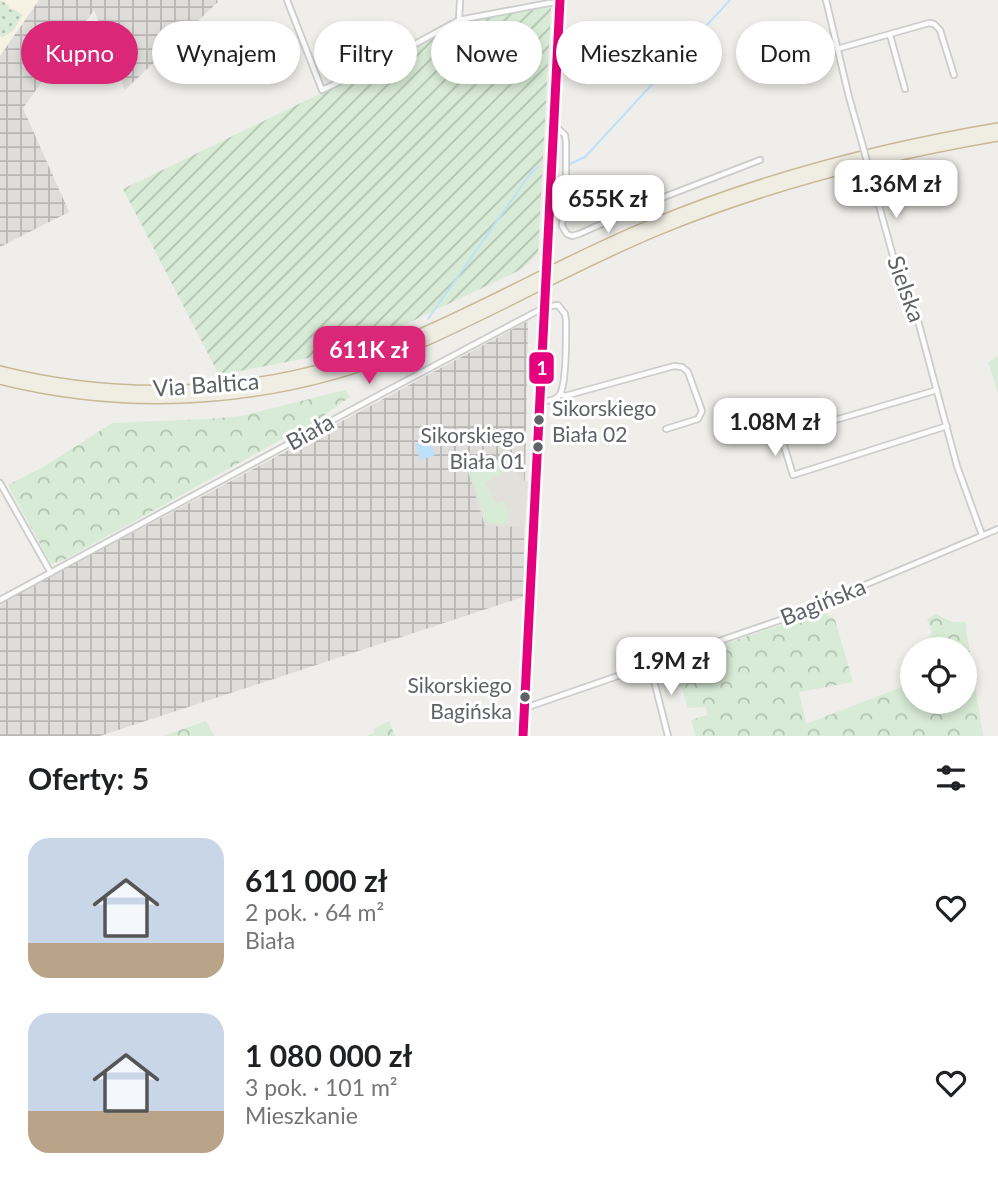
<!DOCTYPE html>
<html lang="pl">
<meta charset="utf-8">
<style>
body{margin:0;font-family:Lato,sans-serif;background:#f2f2f2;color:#202124;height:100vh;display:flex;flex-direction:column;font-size:26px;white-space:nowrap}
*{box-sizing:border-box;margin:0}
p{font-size:23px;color:#757577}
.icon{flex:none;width:38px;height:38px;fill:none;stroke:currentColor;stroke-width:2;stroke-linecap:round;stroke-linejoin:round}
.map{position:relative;height:736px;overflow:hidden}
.side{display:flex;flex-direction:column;background:#fff;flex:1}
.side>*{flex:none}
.guide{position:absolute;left:21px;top:21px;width:957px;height:63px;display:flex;gap:14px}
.controls{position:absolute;left:900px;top:637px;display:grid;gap:14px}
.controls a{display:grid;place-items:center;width:77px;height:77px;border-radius:50%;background:#fff;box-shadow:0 4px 10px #0003;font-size:35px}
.price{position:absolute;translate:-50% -60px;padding:0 16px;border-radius:14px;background:#fff;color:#222;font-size:23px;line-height:46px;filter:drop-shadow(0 2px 4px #0008)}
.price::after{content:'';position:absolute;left:50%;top:42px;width:21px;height:16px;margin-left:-10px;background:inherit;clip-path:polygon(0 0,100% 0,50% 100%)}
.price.selected{background:#db2777;color:#fff}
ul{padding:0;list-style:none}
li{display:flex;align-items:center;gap:21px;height:175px;padding:0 28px}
li span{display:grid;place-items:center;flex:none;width:196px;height:140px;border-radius:21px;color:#555}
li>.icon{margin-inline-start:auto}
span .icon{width:84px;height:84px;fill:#fffc;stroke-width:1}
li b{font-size:30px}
h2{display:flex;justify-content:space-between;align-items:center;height:84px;padding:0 28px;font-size:30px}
.pill{padding:0 24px;border-radius:32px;background:#fff;box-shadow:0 4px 10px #0003;font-size:24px;line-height:63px}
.pill.selected{background:#db2777;color:#fff}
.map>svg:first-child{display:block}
</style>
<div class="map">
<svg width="998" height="736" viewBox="0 0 998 736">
<defs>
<pattern id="industrial-grid" width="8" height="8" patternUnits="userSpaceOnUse" patternTransform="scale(1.75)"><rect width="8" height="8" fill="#dfddda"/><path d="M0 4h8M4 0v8" fill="none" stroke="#b8b7b5"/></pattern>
<pattern id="grass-dots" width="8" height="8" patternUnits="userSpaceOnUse" patternTransform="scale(1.75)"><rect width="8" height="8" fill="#d8ebd6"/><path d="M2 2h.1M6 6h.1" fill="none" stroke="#b2c2b1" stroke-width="1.8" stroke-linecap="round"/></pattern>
<pattern id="forest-crowns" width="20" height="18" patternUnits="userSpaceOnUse" patternTransform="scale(1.75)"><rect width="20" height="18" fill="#d8ebd6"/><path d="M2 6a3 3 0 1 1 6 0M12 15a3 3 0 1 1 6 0" fill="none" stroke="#b2c2b1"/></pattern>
<pattern id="garden-furrows" width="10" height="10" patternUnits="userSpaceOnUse" patternTransform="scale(1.75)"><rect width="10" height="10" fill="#d8ebd6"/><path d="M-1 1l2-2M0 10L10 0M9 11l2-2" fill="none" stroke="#b2c2b1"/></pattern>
</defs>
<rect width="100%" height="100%" fill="#efeeea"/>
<path fill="#f7f3e4" d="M0,0h39l-39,56z"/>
<path fill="url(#industrial-grid)" d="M39,0h178l1,2 -93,88 -31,-80 -71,98 46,104 -69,35v-191z
M528,321l-5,276 -423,139h-100v-134l205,-107z"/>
<path fill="#e2e0da" d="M464,459l47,2 10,19 7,1 -3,46 -40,-1z"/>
<path fill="url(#grass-dots)" d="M0,0l9,5 -1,2 4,3 2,-1 9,6 -10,16 -10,6 -3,-1z"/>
<path fill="url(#forest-crowns)" d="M998,356v37l-10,-31z
M345,390l5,7 -45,32 -19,8 -222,123 -13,4 -43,-79 37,-19 67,-43 96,-4 33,-3z
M823,611l12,9 18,62 -54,10 7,32 106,-41v19h52v-53h-38l6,-17 -5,-13 9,-5 16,8h13l18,114h-287l-5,-16 16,-5 -1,-8 -18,1 -15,-47z
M206,721l8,15h-51z
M389,721l6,15h-28l8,-4 -2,-3z"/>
<path fill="#d8ebd6" d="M466,461l37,1 4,8 -22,13 12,21 7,-3 4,10v13l-22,-1z"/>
<path fill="url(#garden-furrows)" d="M551,7l-13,246 -16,16 -154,73 -55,15 -94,18 -96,-186 273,-132 65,-35z"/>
<path fill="#bfe0f9" d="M430,439l5,16 -15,5 -5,-16z"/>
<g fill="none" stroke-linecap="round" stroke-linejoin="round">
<path stroke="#bfe0f9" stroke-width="2" d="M570,164l15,-7 145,-157
M428,319l102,-145 8,-7"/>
<defs>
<path id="minor" d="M287,0l35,90 62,-29 75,-41 90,-17h11
M826,0l23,97 13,46
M459,20l1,-20
M890,35l15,54
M837,49l92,-26 5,1 6,6 14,45
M816,58l5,-6 15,-9
M554,125l11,10 1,7v35l-4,49 5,8 5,2 7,-2 72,-32 109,-42
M870,173l28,101 19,43 40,149 25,69
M937,390l-156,46 12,39 154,-49
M560,394l5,2 109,-30 8,1 6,5 14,39 -4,8 -32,10
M0,483l51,90
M0,600l381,-206 164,-87 13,-2 7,9 1,7c0,15 1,61 -6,73 -5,8 -14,7 -21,6
M650,665l18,71
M525,708l261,-90 212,-89"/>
<path id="tertiary" d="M546,259l14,-259
M523,736l20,-419"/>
<path id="motorway" d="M0,371c132,33 273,24 399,-28 87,-35 167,-84 254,-119 111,-46 227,-76 345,-96
M0,379c136,34 280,23 409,-31 85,-36 164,-83 249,-118 109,-45 223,-74 340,-94"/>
</defs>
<use href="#minor" stroke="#cbcccc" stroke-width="8"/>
<use href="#tertiary" stroke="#cbcccc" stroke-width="10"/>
<use href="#motorway" stroke="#c8b996" stroke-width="12"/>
<use href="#minor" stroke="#fdfcfc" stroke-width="4.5"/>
<use href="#tertiary" stroke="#fdfcfc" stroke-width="6"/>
<use href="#motorway" stroke="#f0ede3" stroke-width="9"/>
<defs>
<path id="minor-bridge" d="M862,143l8,30"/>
<path id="tertiary-bridge" d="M543,317l3,-58"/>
</defs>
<use href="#minor-bridge" stroke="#cbcccc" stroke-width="8" stroke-linecap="butt"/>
<use href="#tertiary-bridge" stroke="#cbcccc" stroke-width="10" stroke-linecap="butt"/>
<use href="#minor-bridge" stroke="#fdfcfc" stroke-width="4.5"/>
<use href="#tertiary-bridge" stroke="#fdfcfc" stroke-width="6"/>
<defs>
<path id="bus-1" d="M523,736l37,-736"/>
</defs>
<use href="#bus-1" stroke="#fff" stroke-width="14"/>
<use href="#bus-1" stroke="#e5007d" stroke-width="9"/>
</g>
<g fill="#5f6368" stroke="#fff" stroke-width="2.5">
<circle cx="539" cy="420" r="6"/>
<circle cx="538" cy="447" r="6"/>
<circle cx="525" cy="697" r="6"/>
</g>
<g text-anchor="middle" stroke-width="6" stroke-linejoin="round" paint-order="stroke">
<g font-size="21" fill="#5f6368" stroke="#fff" text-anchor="end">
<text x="552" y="416" text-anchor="start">Sikorskiego<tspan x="552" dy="26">Biała 02</tspan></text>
<text x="525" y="443">Sikorskiego<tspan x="525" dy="26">Biała 01</tspan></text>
<text x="512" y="693">Sikorskiego<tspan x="512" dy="26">Bagińska</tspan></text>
</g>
<g font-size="23" fill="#5f6368" stroke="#fff">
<text transform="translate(906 289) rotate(70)" y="8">Sielska</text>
<text transform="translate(206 385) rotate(-4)" y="8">Via Baltica</text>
<text transform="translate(310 432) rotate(-29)" y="8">Biała</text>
<text transform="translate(823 602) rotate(-22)" y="8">Bagińska</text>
</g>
</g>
<rect stroke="#fff" stroke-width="2.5" x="528" y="351" width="27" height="34" rx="7" fill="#e5007d"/>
<g font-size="19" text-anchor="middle" font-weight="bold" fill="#fff">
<text x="542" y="375">1</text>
</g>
</svg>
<div class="controls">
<a><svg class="icon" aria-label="locate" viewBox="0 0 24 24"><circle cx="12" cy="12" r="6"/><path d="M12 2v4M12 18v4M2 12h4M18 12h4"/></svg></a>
</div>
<b class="price" style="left:896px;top:220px">1.36M zł</b>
<b class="price" style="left:608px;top:235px">655K zł</b>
<b class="price selected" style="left:369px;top:386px">611K zł</b>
<b class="price" style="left:775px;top:458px">1.08M zł</b>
<b class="price" style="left:671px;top:697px">1.9M zł</b>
<div class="guide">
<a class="pill selected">Kupno</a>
<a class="pill">Wynajem</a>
<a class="pill">Filtry</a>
<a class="pill">Nowe</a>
<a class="pill">Mieszkanie</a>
<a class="pill">Dom</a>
</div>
</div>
<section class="side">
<h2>Oferty: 5<svg class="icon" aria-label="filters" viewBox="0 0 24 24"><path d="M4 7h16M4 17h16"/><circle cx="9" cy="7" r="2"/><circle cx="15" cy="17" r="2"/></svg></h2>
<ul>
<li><span style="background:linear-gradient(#c9d6e8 75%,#b9a48a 0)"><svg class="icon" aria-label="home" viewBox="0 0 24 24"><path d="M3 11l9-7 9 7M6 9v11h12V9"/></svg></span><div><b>611 000 zł</b><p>2 pok. · 64 m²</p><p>Biała</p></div><svg class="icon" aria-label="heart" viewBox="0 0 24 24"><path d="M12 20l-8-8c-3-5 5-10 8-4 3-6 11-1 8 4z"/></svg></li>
<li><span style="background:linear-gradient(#c9d6e8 70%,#b9a48a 0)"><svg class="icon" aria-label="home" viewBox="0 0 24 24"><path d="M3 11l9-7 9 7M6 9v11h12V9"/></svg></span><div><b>1 080 000 zł</b><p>3 pok. · 101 m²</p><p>Mieszkanie</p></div><svg class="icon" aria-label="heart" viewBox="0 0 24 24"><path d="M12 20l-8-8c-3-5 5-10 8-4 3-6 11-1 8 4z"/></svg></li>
</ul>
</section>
